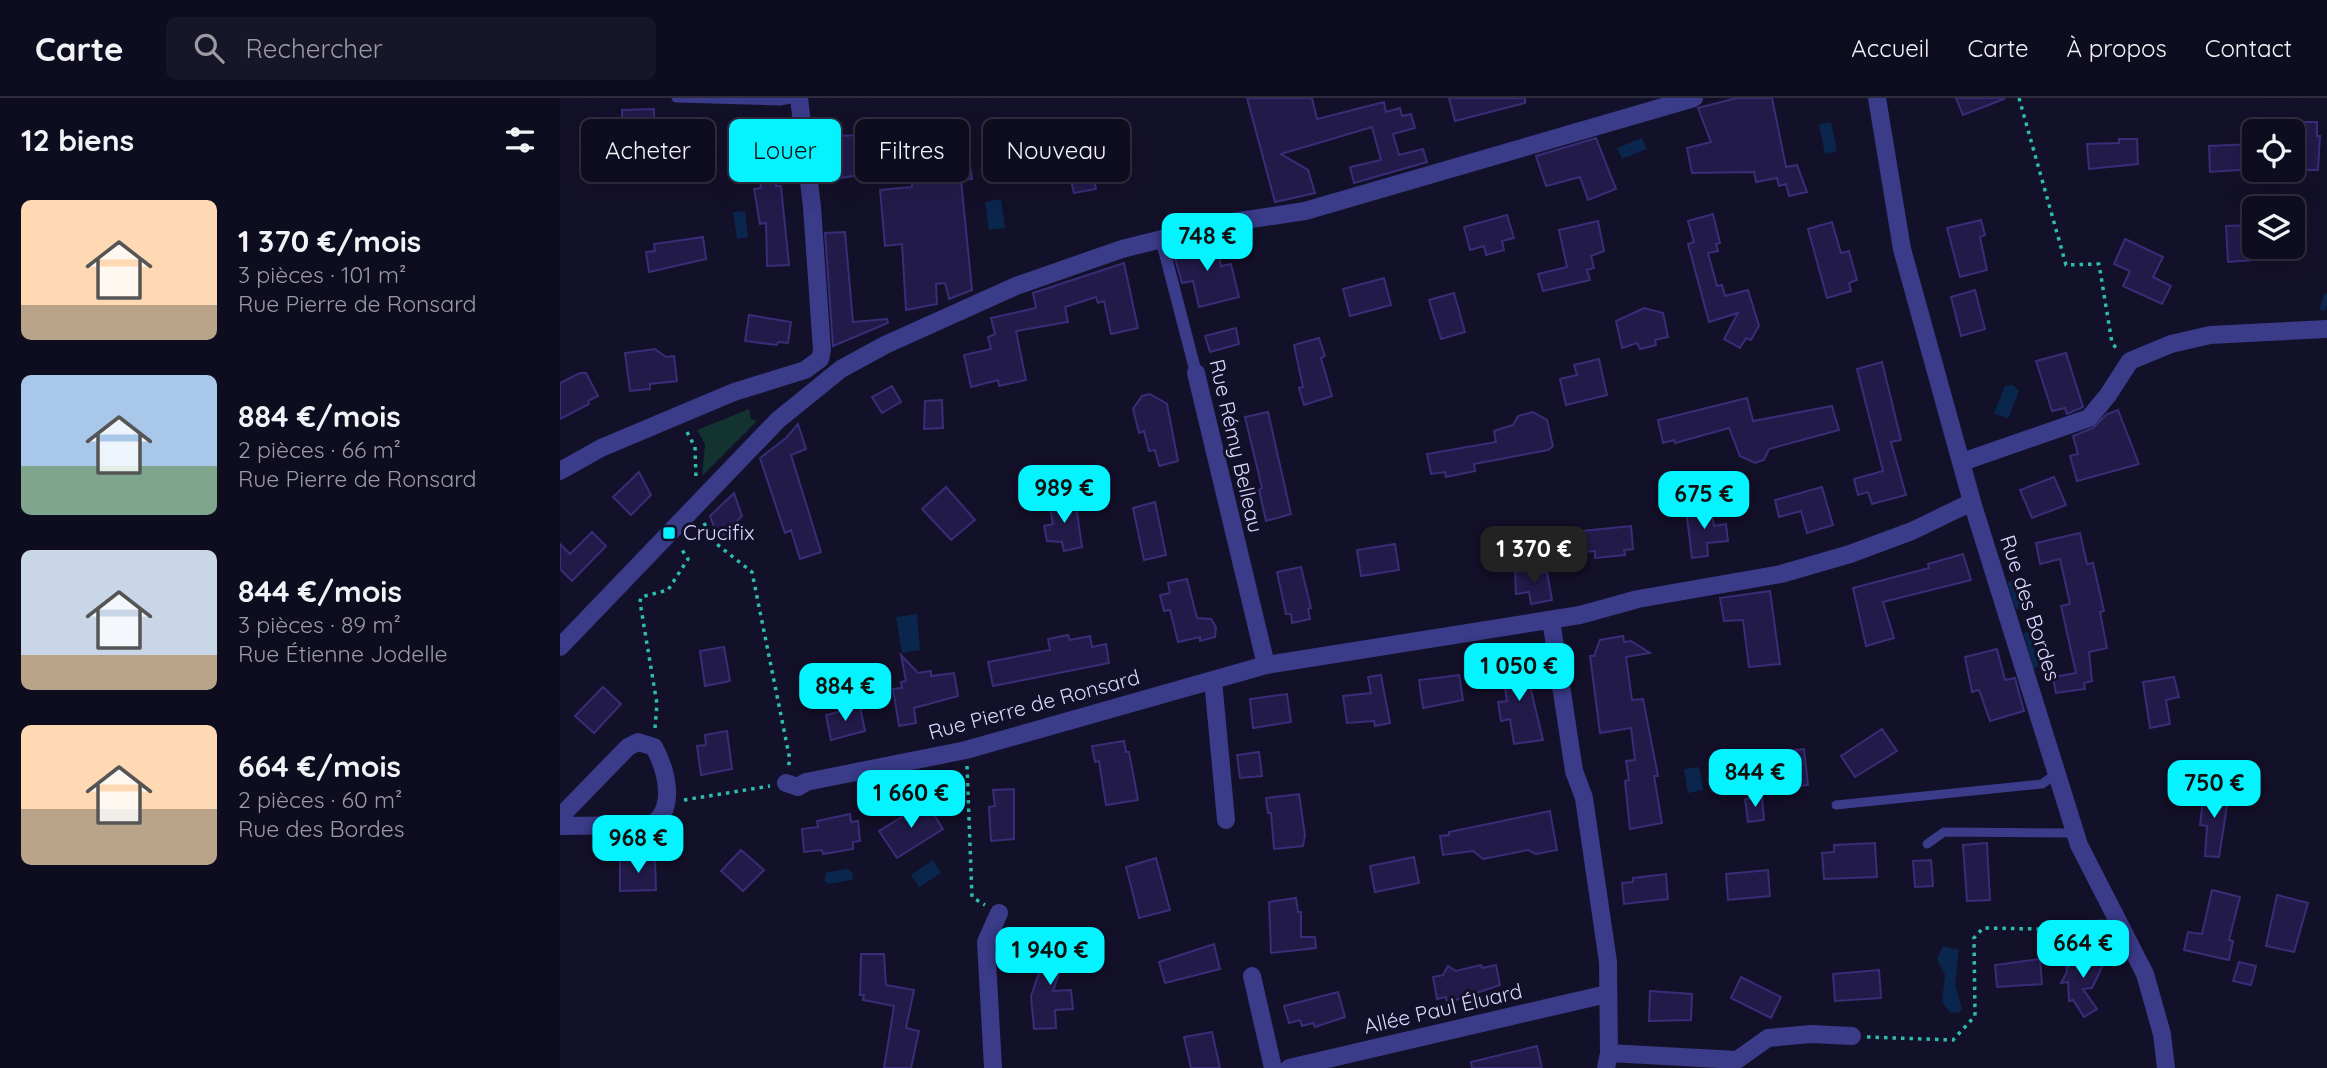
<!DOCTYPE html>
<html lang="fr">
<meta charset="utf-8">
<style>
body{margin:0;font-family:Quicksand,sans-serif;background:#171528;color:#f1f3f6;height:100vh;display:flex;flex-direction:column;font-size:26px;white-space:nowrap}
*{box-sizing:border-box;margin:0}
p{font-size:23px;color:#9b9ba4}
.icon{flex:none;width:38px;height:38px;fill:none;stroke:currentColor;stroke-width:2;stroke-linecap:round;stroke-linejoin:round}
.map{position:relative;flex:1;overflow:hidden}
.sheet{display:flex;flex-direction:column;background:#0e0c1f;width:560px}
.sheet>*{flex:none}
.top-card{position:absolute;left:21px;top:21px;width:665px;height:63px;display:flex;gap:14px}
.controls{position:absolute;left:1682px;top:21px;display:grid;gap:14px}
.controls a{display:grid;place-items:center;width:63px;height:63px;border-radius:10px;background:#0e0c1f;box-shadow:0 7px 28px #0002,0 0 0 2px #2e2c3d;font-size:35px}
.price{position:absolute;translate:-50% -60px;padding:0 16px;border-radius:14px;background:#04f3ff;color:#111;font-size:23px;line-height:46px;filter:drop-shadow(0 2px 4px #0008)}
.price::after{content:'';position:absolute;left:50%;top:42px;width:21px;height:16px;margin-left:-10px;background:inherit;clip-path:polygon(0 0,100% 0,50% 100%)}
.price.selected{background:#222;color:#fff}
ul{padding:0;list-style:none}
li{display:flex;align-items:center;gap:21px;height:175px;padding:0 21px}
li span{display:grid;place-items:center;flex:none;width:196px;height:140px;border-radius:10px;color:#555}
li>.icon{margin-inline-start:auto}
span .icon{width:84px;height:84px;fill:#fffc;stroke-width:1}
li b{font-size:30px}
h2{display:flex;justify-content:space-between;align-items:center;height:84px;padding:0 21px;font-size:30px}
.tag{padding:0 24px;border-radius:10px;background:#0e0c1f;box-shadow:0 7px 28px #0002,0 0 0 2px #2e2c3d;font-size:24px;line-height:63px}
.tag.selected{background:#04f3ff;color:#111}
header{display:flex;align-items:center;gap:42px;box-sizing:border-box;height:98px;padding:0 35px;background:#0e0c1f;border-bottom:2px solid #2e2c3d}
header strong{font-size:33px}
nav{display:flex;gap:38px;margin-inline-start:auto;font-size:24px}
.search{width:490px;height:63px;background:#171528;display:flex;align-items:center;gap:18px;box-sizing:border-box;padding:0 24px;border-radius:10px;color:#9b9ba4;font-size:26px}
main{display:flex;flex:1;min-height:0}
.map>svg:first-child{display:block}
</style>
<header>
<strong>Carte</strong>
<div class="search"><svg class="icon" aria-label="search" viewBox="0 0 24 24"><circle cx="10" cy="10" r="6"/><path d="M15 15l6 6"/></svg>Rechercher</div>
<nav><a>Accueil</a><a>Carte</a><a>À propos</a><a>Contact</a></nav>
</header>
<main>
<section class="sheet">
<h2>12 biens<svg class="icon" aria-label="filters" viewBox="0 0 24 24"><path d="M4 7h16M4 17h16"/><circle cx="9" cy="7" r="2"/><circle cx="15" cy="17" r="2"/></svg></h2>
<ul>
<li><span style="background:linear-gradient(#ffd9b3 75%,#b9a48a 0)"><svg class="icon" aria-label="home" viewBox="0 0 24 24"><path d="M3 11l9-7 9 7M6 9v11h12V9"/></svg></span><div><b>1 370 €/mois</b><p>3 pièces · 101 m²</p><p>Rue Pierre de Ronsard</p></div></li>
<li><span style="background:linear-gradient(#a9c7e8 65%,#7fa58c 0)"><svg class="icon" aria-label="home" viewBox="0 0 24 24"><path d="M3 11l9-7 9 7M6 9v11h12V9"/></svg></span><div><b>884 €/mois</b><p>2 pièces · 66 m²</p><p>Rue Pierre de Ronsard</p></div></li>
<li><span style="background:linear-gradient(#c9d6e8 75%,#b9a48a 0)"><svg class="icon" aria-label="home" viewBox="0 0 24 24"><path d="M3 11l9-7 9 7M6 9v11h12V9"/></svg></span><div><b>844 €/mois</b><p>3 pièces · 89 m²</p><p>Rue Étienne Jodelle</p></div></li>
<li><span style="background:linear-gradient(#ffd9b3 60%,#b9a48a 0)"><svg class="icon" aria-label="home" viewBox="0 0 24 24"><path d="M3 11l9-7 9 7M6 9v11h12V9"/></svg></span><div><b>664 €/mois</b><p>2 pièces · 60 m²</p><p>Rue des Bordes</p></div></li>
</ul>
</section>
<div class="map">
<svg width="1767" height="970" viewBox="0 0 1767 970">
<rect width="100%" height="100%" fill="#131029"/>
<path fill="#123330" d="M189,311l2,10 6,2 -55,55 3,-32 -8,-14z"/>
<path fill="#0b264c" d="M1271,24l6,29 -12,3 -6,-30z
M334,32l3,27 -12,1 -3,-26z
M1082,40l5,11 -25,10 -5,-11z
M441,101l4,29 -16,2 -4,-28z
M185,113l3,26 -11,2 -4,-27z
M1453,287l6,6 -11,28 -14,-6 11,-27z
M357,516l3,36 -18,3 -6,-36z
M1139,669l4,23 -15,3 -4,-24z
M373,762l8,13 -22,14 -8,-12z
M288,771l5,4 -1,7 -24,4 -4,-4 3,-8z
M1383,848l16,4 -4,34 7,25 -4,4 -8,-1 -8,-10 3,-27 -8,-16z"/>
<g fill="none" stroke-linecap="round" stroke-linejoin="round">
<path stroke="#0b264c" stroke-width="6" d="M1763,210l4,-12
M1451,486l7,22
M1467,537l8,30"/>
</g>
<path fill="#221b4a" stroke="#382d77" stroke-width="2" d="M687,0h65l5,21 67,-17 2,10 14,-4 2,8 9,-2 4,14 -22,6 6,21 24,-6 4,13 -73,21 -4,-16 31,-7 -9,-33 -91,27 27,16 7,23 -40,9z
M889,0h76v5l-70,18z
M1177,0h35l14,69 11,-2 10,27 -18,4 -3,-12 -7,2 -2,-8 -21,4 -2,-10 -62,1 -5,-25 24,-6 -13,-34z
M1396,0h48v1l-41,16z
M94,11v52l-4,1 1,7 -20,2v-10h-8l-1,-51z
M1732,24h25v14h3l-2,34h-24z
M298,37l1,13 11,-1 2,26 -50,8 -2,-23 18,-1v-21z
M1036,40l20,51 -28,11 -8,-23 -34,9 -10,-30z
M1559,41h18l1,25 -49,5 -2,-25 32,-1z
M1694,46v25l-44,3 -1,-26z
M532,47l5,30 -4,1 3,13 -22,4 -8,-34 9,-1 -2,-10z
M399,59l10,1 3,21 -11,1 11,110 -23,9 -4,-16 -9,1 1,20 -31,6 -4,-66 -17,2 -5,-56 32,-3 -1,-26z
M216,78v10h5l8,79 -22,1 -1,-43 -6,1 -6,-35 7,-1 -1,-9z
M1153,116l7,29 -4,1 2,7 -10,2 9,33 5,-1 3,11 23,-6 11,36 -8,14 -5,-2 -6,10 -16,-9 14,-26 -29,9 -21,-78 6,-2 -6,-21z
M947,117l7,23 -12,3 2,9 -18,5 -2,-9 -14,4 -6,-23z
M1421,122l4,15 -5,2 7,33 -27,7 -13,-49z
M1038,123l6,30 -13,5 3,12 -7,2 3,10 -47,11 -5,-17 29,-7 -8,-37z
M1272,124l9,31 8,-2 8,29 -8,3 2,8 -24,7 -19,-69z
M1692,127l2,35 -26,2 -2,-36z
M285,134l8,90 34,-3 1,4 -55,23 -8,-113z
M143,139l3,22 -57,13 -3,-20 9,-1 -1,-7z
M655,139l6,29 10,-2 8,33 -40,10 -6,-26 -11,2 -8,-28 15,-3 -1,-8z
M1565,141l38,18 -10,20 18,9 -9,18 -39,-18 7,-15 -16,-7z
M564,165l14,65 -27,6 -7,-33 -6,2 -2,-6 -31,10 3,15 -52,9 10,49 -27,6 -1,-6 -27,7 -7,-32 27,-6 -3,-12 7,-3 -4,-16 45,-10 -3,-15z
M824,180l7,27 -41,11 -7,-27z
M1415,192l10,39 -24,7 -10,-39z
M894,195l11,39 -24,7 -12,-39z
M1084,210l19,5 5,24 -13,3 1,5 -16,4 -3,-6 -15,5 -6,-27z
M189,217l42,7 -3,21 -10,-1 -1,3 -32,-4z
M676,230l3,16 -29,8 -5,-16z
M759,240l6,18 -4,2 11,38 -28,9 -5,-17 4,-1 -9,-42z
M95,251l11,8 8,-1 3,25 -27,3v5l-20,2 -5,-38z
M1506,255l17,54 -16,7 -2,-6 -13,3 -16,-50z
M1039,261l8,36 -41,10 -6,-26 17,-4 -3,-10z
M1322,264l19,78 -10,2 15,53 -34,9 -4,-12 -10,3 -4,-16 29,-8 -26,-102z
M20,275h6l12,23 -10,5 1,3 -29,15v-36z
M332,288l9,16 -19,11 -10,-16z
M590,296l17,10 11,57 -19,5 -4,-16 -6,1 -5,-20 -5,2 -6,-24 9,-13z
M1187,300l6,23 79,-15 7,24 -70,19 -5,11 -9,3 -15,-7 -11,-28 -54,15 -1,-3 -11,3 -5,-23z
M382,302l1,28 -19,1 1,-28z
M1558,312l21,54 -62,17 -7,-25 8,-2 -5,-18 20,-8 14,-14z
M708,314l23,102 -25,7 -7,-31 3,-2 -17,-71z
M973,314l14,8 6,26 -5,4 -74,14 1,7 -29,6 -1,-5 -14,2 -4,-20 69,-12 -2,-11 19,-6 5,-9z
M238,326l8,25 -15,6 30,97 -21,7 -9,-29 -6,3 -25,-75 26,-20z
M79,374l12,23 -20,20 -18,-18z
M1494,379l12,28 -34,13 -12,-28z
M386,389l29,33 -24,20 -29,-31z
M1262,389l11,38 -26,8 -6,-22 -22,6 -4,-17z
M174,395l8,23 -23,24 -9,-24z
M515,400l7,49 -18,4 -2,-9 -15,-1 -3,-15 9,-2 -4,-21z
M595,404l11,53 -22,5 -11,-52z
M1151,408l3,20 12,-2 2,17 -21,2 1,13 -16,2 -6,-49z
M1071,428l2,23 -9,1 1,5 -30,3v-7l-11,1 -2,-21z
M32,434l14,14 -34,35 -12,-12v-25l10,10z
M1520,435l7,31 6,-1 11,48 -4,1 7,36 -18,4 3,29 -8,2 1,6 -29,4 -3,-16 23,-4 -15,-67 9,-2 -10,-45 -20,5 -4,-21z
M835,446l4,26 -38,6 -4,-26z
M1403,456l8,26 -88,22 11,36 -28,8 -13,-58 76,-20 -1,-4z
M741,469l10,41 -3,1 2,10 -18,4 -1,-9h-5l-9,-42z
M976,472v3l11,-1 5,28 -21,4 -2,-12 -13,2 -1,-22z
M627,481l10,39 14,1 5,8 -1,10 -15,4v-4l-22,5 -8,-32 -6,1 -4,-16 10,-2 -2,-10z
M1210,493l10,73 -31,3 -6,-47 -19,1 -4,-23z
M508,537l2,5 20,-4 2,11 14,-3 3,19 -116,23 -5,-24 62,-12 -2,-11z
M1063,538l1,6 7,-1 19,12 -24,4 6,43 11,-1 15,77h-4l8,47 -32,6 -5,-48 4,-1 -3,-19 9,-1 -4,-32 -31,5 -10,-77h4l6,-16z
M164,549l6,34 -25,5 -5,-35z
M1437,551l8,31 10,-2 9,33 -34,10 -11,-31 -7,2 -7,-35z
M341,557l17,18 13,-2v5l23,-3 4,23 -44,12 2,15 -17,3 -6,-37 9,-1 -1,-6 5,-1z
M963,559l20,83 -29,4 -4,-25 -9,2 -3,-19 9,-1 -6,-41z
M821,577l9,48 -15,3 -1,-5 -27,2 -4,-27 28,-3 -3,-16z
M899,577l4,25 -40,8 -4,-28z
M1614,579l5,20 -13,3 4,24 -20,4 -7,-46z
M43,589l18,17 -27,29 -19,-17z
M727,596l4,28 -38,6 -3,-29z
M300,609l5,24 -34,9 -5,-25z
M1322,631l15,22 -42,26 -14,-21z
M167,633l5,38 -31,6 -4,-29 9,-1 -1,-10z
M564,643l2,11h3l9,48 -32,5 -7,-44 -4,1 -3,-16z
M1244,651l4,36 -29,4 -3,-37z
M699,654l3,24 -22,2 -3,-23z
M454,691v50l-23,2 -2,-34 6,-1 -2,-16z
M1644,693l25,2 -10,64 -14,-1 2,-30 -7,-1z
M739,696l6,41 -2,11 -29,3 -3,-36h-3l-2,-15z
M1202,699l2,23 -16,2 -3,-23z
M366,704l17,27 -46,29 -18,-27z
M990,713l7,39 -21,4 -8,-4 -45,9 -10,-8 -30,4 -3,-19 9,-1v-3z
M290,716l1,8 7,-1 2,20 -7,1v7l-30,5 -1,-4 -18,2 -2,-23 16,-2 -1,-6z
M1315,745l2,34 -53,2 -2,-26 12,-1v-7z
M1427,745l3,57 -23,1 -4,-56z
M181,752l23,20 -21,21 -22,-20z
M854,759l5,26 -44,9 -5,-26z
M95,760l1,32 -36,1v-31z
M596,760l14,52 -31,8 -13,-51z
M1371,762l2,26 -18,1 -2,-26z
M1208,772l2,26 -42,4 -2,-26z
M1106,776l2,25 -44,5 -2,-21 11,-1v-4z
M1652,792l28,7 -11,43 4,1 -4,19 -45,-10 4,-18 14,2z
M1717,797l31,8 -14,49 -28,-6z
M736,800l2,14h3v25h14l1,11 -45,5 -2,-51z
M492,837l18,6 -17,50 18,-1 2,19 -18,1 1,18 -22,1 -3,-33z
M654,846l6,25 -55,14 -6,-21z
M1524,852l21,11 -13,27 -9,1 14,20 -13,8 -11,-17 -4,1 -1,-19 -7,1 6,-11 -1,-10 3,5 5,-9 5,3z
M301,856h23l2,31 28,5 -8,38 13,3 -8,37h-27l10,-62 -31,-6 1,-5h-4z
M1480,861l2,25 -45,3 -2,-22z
M1679,864l17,4 -5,19 -18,-4z
M921,867l1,3 14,-3 4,20 -53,18 -1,-6 -9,2 -4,-22 10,-2 5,-9 8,5z
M1319,872l2,28 -46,3 -2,-27z
M1181,879l40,20 -10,21 -40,-20z
M1090,893l42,3 -1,26 -42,1z
M778,894l7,25 -30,10 -2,-4 -11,3 -2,-6 -11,3 -5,-17z
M652,934l8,36h-29l-7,-31z
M977,948l5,22h-70l-1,-6z"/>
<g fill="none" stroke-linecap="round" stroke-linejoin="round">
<path stroke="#2dbdad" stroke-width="3.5" stroke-dasharray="3.5 5" stroke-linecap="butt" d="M1459,0l47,167 33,-1 13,79 6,7
M127,334l8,15 1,31
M144,425l10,19 38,30 38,188 -2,7
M95,630l2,-24 -17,-102 1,-5 27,-7 20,-31 -8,-12
M407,668l5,131 13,8
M124,702l86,-14
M1307,939l86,3 22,-24 -1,-78 9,-10 56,1"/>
<path stroke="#3a3b89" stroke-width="9" d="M116,0l104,3 16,-3
M1276,707l206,-21 15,-11
M1367,746l17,-12 123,1 8,-3"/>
<path stroke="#3a3b89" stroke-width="12" d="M601,140l35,135"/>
<path stroke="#3a3b89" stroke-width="18" d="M1317,0l25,151 70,253 107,343 66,129 17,60 4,34
M636,275l70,292
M1402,364l127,-44 19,-23 22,-34 41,-17 39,-9 117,-6
M0,373l41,-23 133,-56 71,-22 15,-11 2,-9 -10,-143 -13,-109
M991,522l23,151 10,27 24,164 1,91 -3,15
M653,582l13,140
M226,685l12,4 8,-5 160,-32 300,-85 314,-50 58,-16 143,-25 69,-20 62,-23 60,-29
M0,719l68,-70 10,-5 16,5c13,24 23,64 -4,78l-90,1
M1495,832l65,-2
M692,878l21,92
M1049,955l128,7 31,-22 43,-4 41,2
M433,970l-7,-126 13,-29
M729,970l318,-74"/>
<path stroke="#3a3b89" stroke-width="18" d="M0,549l218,-227 63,-51 44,-24 131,-59 106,-37 104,-26 79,-12 389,-113"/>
</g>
<rect fill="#04f3ff" stroke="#131029" stroke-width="2.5" x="102" y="428" width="14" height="14" rx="3.5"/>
<g text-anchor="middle" stroke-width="6" stroke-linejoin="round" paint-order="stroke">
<g font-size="21" fill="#dad8ff" stroke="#131029">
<text transform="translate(676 348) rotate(77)" y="7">Rue Rémy Belleau</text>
<text transform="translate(1470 510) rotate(72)" y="7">Rue des Bordes</text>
<text transform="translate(474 607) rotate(-15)" y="7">Rue Pierre de Ronsard</text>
<text transform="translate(883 911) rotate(-13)" y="7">Allée Paul Éluard</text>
</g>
<g font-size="21" fill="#dad8ff" stroke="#131029" text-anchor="start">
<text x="123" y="442">Crucifix</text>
</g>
</g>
</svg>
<div class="controls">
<a><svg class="icon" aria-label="locate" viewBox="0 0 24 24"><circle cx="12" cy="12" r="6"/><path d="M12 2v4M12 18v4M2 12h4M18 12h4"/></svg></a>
<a><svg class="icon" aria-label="layers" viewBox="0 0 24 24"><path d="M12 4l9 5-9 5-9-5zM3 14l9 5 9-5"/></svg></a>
</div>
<b class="price" style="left:647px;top:175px">748 €</b>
<b class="price" style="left:504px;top:427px">989 €</b>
<b class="price" style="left:1144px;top:433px">675 €</b>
<b class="price selected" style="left:974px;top:488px">1 370 €</b>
<b class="price" style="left:959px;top:605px">1 050 €</b>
<b class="price" style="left:285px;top:625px">884 €</b>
<b class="price" style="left:1195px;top:711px">844 €</b>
<b class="price" style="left:1654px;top:722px">750 €</b>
<b class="price" style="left:351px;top:732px">1 660 €</b>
<b class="price" style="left:78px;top:777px">968 €</b>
<b class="price" style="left:1523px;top:882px">664 €</b>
<b class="price" style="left:490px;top:889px">1 940 €</b>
<div class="top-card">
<a class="tag">Acheter</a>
<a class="tag selected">Louer</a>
<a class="tag">Filtres</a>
<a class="tag">Nouveau</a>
</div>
</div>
</main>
